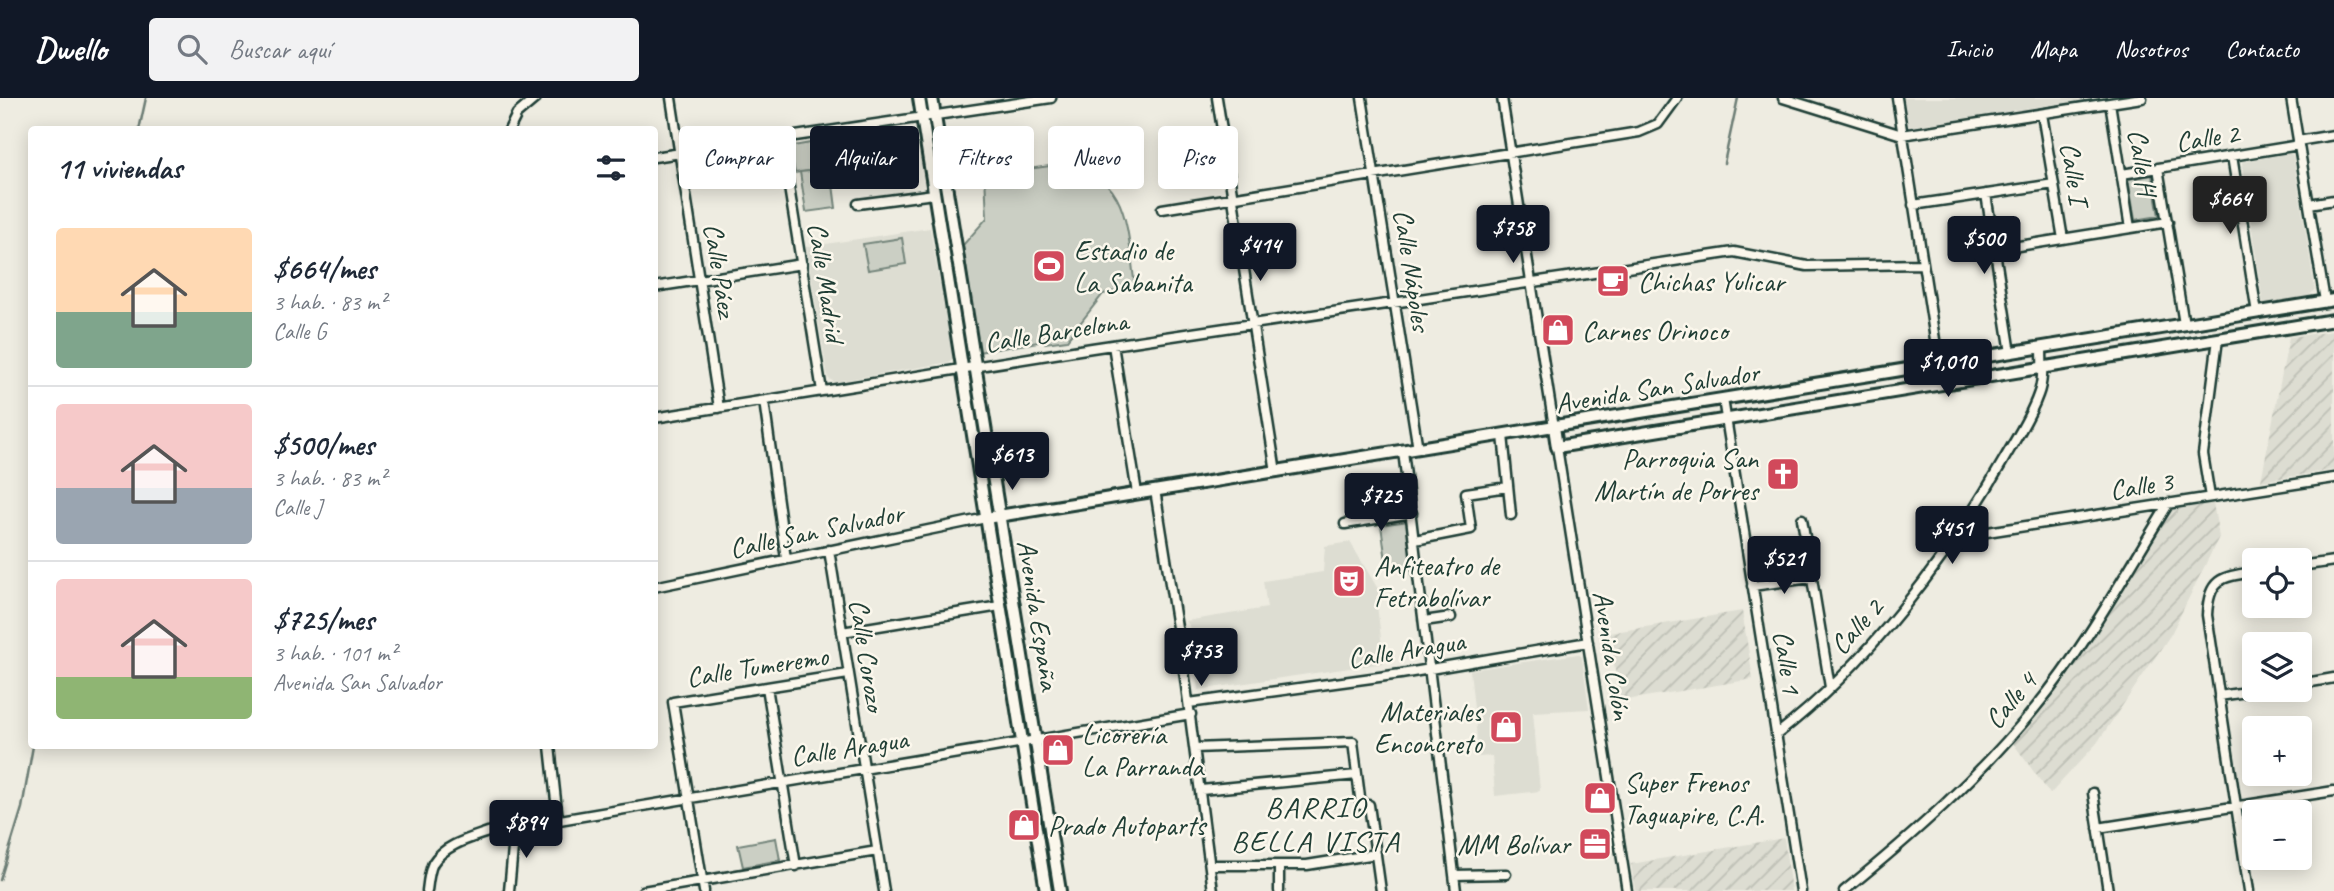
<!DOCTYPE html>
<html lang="es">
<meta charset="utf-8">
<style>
body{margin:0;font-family:Caveat,sans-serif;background:#f2f2f3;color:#1f2937;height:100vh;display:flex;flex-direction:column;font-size:26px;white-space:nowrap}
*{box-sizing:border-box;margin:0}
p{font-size:23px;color:#747a83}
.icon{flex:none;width:38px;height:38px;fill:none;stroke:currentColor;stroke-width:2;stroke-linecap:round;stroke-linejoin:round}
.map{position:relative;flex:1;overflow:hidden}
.sheet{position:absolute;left:28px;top:28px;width:630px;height:623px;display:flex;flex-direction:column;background:#fff;border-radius:7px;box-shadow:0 4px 18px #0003}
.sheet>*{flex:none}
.top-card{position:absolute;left:679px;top:28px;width:665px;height:63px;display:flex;gap:14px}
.tools{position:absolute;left:2242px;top:450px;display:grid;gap:14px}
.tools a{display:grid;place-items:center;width:70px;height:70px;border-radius:7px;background:#fff;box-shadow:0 4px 18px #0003;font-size:35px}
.price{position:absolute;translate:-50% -60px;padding:0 16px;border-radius:7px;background:#111827;color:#fff;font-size:23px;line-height:46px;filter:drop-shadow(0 2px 4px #0008)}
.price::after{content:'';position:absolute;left:50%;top:42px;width:21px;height:16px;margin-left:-10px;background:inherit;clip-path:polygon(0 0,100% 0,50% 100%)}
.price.on{background:#222;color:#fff}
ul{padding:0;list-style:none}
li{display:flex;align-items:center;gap:21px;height:175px;padding:0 28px}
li+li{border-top:2px solid #e0e1e3}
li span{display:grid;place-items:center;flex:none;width:196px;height:140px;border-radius:7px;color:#555}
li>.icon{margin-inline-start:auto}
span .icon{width:84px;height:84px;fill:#fffc;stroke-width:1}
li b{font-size:30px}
h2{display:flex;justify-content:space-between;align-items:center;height:84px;padding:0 28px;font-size:30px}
.chip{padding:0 24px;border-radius:7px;background:#fff;box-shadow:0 4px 18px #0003;font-size:24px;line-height:63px}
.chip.on{background:#111827;color:#fff}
header{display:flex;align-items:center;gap:42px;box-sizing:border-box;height:98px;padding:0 35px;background:#111827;color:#fff}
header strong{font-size:33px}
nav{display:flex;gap:38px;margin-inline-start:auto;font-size:24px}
.search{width:490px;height:63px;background:#f2f2f3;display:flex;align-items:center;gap:18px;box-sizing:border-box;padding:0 24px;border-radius:7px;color:#747a83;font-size:26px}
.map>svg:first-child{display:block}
</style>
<header>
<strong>Dwello</strong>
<div class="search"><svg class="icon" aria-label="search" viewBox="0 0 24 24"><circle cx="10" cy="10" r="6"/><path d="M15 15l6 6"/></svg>Buscar aquí</div>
<nav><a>Inicio</a><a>Mapa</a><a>Nosotros</a><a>Contacto</a></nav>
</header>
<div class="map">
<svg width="2334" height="793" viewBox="0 0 2334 793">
<defs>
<pattern id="industrial-furrows" width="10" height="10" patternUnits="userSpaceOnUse" patternTransform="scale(1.75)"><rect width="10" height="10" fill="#ddddd2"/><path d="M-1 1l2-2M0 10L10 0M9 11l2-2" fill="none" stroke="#bdbfb5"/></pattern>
<pattern id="grass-tufts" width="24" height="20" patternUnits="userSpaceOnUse" patternTransform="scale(1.75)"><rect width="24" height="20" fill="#cbcfc4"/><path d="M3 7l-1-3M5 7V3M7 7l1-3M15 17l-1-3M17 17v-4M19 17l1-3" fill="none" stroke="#aeb3a9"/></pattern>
</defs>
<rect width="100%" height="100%" fill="#eeece1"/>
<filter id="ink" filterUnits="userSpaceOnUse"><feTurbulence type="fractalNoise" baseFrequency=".0143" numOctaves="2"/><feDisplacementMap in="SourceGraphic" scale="14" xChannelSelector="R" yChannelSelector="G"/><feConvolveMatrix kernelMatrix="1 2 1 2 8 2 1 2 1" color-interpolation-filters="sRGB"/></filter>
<g filter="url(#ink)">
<path fill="#ddddd2" d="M1904,0h178v2l-173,27z
M2290,55l3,2 22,134 -6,7 -46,8 -21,-142z
M930,130l23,130 -3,4 -116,20 -6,-4 -22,-131z
M1350,444l34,57 -7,6 7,58 -186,27 -9,-65 -3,-4 81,-13 -4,-27 60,-9 2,-26z
M1578,556l4,3 7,52 -56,3 7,79 -45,5 -3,-40 -13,1 -9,-87z"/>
<path fill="url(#industrial-furrows)" d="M2334,233v139l-73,11 28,-144z
M2213,405l6,34 -48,97 -74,109 -47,51 -37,-51 75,-97 84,-136z
M1742,513l11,68 -133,22 -11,-68z
M1784,740l7,53h-156l-4,-27z"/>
<path fill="url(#grass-tufts)" stroke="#75867c" stroke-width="2" d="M930,25l39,234 -2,1 -39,-234z
M827,42l4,28 -36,5 -4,-19 2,-8z
M996,436l2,1 29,184 -5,-28 -5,-9 -23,-146z
M1030,663l6,33 5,11 14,86h-4z"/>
<path fill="#cbcfc4" stroke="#75867c" stroke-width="2" d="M1057,67c74,3 70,67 78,122l-32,7 -36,46 -22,3 -1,-2 -66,11 -15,-107 24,-27 -2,-43z
M831,71l5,39 -30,4 -6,-40z
M2152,77l7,41 -24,4 -7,-41z
M902,140l4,26 -38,6 -5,-26z
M1408,423l5,44 -26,3 -6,-43z
M776,740l4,22 -37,7 -5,-22z"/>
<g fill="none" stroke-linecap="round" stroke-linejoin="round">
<path stroke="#6c7d74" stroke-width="2.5" d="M139,32l7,-32
M1724,65l14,-65
M0,782l22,-72 11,-62"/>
<defs>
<path id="street" d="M671,0l48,310
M1217,0l59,374
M1362,0l56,351
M1502,0l52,329
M1783,0l119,37 240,-37
M1897,0l45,286
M2291,0l34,203
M2110,5l20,125
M2042,16l21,125
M509,32l8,-16 19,-16
M781,40l41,253
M2298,43l36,-6
M2232,58l25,157
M654,59l397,-59
M2158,70l26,156
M2122,76l177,-29
M1986,96l25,159
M858,106l76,-10
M2309,106l25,-4
M1913,107l141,-21
M1162,111l477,-77 19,-8 19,-26
M1994,152l174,-28
M654,189l148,-23
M1113,247l24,148
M1723,301l78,492
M764,303l22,158
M654,320l438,-70 642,-96 73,14 116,-2
M1503,337l8,80
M1557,349l70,444
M1403,353l53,440
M1155,392l29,181 29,220
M2210,399l-7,-43 15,-115
M1802,421l28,168
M1345,426l67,-11
M1955,439l379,-59
M1415,442l56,-11 -5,-36 42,-6
M829,452l55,341
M2300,468l34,-5
M1752,488l59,-8
M654,489l332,-69
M1424,523l27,-4
M842,534l158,-26
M2300,586l34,-6
M767,589l29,179
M2219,598l41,-6
M1189,605l212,-29 187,-32
M1776,637c90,-69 171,-176 227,-274 12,-21 27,-43 35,-66 6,-15 4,-32 4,-48
M550,648l8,73
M1195,650l158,-6 8,63h8l12,86
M1201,692l156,-15
M2093,695l15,98
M2098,730l236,-37
M1210,767h97l69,-11
M1279,768v25
M1454,777l52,-1
M427,793c1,-9 2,-20 6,-28 11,-18 38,-25 55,-31l703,-118
M509,793l6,-64
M643,793l234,-40
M704,793l-31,-189 175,-28
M1844,793c68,-55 136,-115 191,-183 52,-63 91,-136 134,-205
M2249,793l-42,-276c2,-37 14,-38 47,-43"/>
<path id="secondary" d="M919,0l127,793
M932,0l128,793
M1554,329l3,20 777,-127
M986,420l1348,-218"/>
</defs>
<use href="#street" stroke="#1f3d34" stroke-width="13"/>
<use href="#secondary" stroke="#1f3d34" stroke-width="16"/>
<use href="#street" stroke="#fbf7ec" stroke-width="8"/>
<use href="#secondary" stroke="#fbf7ec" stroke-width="10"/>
</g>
</g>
<defs>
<symbol id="stadium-square" viewBox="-11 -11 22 22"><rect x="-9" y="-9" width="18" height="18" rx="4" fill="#d1495b" stroke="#fbf7ec"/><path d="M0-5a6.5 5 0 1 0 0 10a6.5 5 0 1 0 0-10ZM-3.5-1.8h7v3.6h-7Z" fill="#fff"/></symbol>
<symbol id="cafe-square" viewBox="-11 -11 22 22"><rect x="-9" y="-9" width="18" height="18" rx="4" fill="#d1495b" stroke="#fbf7ec"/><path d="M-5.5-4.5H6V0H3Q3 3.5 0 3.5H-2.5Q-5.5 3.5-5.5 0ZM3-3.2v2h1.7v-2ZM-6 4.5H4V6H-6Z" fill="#fff"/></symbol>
<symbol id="shop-square" viewBox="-11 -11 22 22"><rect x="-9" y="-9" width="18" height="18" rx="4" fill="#d1495b" stroke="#fbf7ec"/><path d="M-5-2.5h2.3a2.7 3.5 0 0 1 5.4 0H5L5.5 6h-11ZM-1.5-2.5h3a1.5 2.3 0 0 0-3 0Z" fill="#fff"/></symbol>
<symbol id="church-square" viewBox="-11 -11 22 22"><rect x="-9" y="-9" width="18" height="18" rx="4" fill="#d1495b" stroke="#fbf7ec"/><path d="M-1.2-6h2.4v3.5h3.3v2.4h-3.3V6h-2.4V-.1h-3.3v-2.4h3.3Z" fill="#fff"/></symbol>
<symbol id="theatre-square" viewBox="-11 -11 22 22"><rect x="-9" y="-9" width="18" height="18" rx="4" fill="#d1495b" stroke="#fbf7ec"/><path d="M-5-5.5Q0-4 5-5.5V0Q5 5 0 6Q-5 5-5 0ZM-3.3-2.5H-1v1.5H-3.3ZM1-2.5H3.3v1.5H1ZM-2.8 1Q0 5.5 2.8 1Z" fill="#fff"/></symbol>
<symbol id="office-square" viewBox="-11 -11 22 22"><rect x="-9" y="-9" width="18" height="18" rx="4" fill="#d1495b" stroke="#fbf7ec"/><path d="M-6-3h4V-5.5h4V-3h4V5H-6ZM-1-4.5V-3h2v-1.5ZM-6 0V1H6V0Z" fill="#fff"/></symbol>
</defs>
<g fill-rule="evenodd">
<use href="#stadium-square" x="1030" y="149" width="38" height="38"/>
<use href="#cafe-square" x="1594" y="164" width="38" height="38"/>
<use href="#shop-square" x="1539" y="213" width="38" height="38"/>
<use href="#church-square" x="1764" y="357" width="38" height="38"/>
<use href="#theatre-square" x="1330" y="464" width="38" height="38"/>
<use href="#shop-square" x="1487" y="610" width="38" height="38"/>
<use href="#shop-square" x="1039" y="633" width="38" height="38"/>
<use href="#shop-square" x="1581" y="681" width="38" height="38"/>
<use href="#shop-square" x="1005" y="708" width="38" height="38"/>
<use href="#office-square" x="1576" y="727" width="38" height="38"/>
</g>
<g text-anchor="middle" stroke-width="5" stroke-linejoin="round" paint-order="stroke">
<g font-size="28" fill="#1f3d34" stroke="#fbf7ec">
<text transform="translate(2207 39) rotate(-9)" y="10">Calle 2</text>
<text transform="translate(2143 64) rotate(81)" y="10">Calle H</text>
<text transform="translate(2075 75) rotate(81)" y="10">Calle I</text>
<text transform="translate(721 172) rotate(81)" y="10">Calle Páez</text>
<text transform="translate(1413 172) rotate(81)" y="10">Calle Nápoles</text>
<text transform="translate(827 184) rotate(81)" y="10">Calle Madrid</text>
<text transform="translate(1056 233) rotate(-9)" y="10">Calle Barcelona</text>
<text transform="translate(1657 289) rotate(-9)" y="10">Avenida San Salvador</text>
<text transform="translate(2141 387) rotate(-9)" y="10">Calle 3</text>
<text transform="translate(816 432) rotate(-12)" y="10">Calle San Salvador</text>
<text transform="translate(1039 517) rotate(81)" y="10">Avenida España</text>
<text transform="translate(1856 528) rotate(-48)" y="10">Calle 2</text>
<text transform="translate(1406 551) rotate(-9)" y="10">Calle Aragua</text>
<text transform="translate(868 557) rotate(81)" y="10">Calle Corozo</text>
<text transform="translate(1613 557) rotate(81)" y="10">Avenida Colón</text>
<text transform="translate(1788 564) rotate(81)" y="10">Calle 1</text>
<text transform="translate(757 568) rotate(-9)" y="10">Calle Tumeremo</text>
<text transform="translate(2010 602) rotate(-50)" y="10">Calle 4</text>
<text transform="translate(849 649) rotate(-9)" y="10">Calle Aragua</text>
</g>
<g font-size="28" fill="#1f3d34" stroke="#fbf7ec" text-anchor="start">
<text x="1074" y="162">Estadio de<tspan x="1074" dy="32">La Sabanita</tspan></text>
<text x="1638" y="193">Chichas Yulicar</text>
<text x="1582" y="242">Carnes Orinoco</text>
<text x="1758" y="370" text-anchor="end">Parroquia San<tspan x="1758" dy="32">Martín de Porres</tspan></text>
<text x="1374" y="477">Anfiteatro de<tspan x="1374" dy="32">Fetrabolívar</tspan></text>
<text x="1482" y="623" text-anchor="end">Materiales<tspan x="1482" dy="32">Enconcreto</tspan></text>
<text x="1082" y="646">Licorería<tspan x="1082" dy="32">La Parranda</tspan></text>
<text x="1624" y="694">Super Frenos<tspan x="1624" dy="32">Taguapire, C.A.</tspan></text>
<text x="1048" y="737">Prado Autoparts</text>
<text x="1570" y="756" text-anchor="end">MM Bolívar</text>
</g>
<g font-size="30" letter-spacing="2" fill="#1f3d34" stroke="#fbf7ec">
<text x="1316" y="719">BARRIO<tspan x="1316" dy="34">BELLA VISTA</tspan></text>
</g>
</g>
</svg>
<div class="tools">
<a><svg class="icon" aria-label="locate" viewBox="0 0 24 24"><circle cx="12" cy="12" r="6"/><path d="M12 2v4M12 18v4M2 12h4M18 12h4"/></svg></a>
<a><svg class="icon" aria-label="layers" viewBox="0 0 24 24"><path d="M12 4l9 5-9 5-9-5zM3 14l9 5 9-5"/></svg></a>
<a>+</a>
<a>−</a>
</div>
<b class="price on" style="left:2230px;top:138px">$664</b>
<b class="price" style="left:1513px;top:167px">$758</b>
<b class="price" style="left:1984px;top:178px">$500</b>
<b class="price" style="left:1260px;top:185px">$414</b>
<b class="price" style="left:1948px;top:301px">$1,010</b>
<b class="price" style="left:1012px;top:394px">$613</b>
<b class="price" style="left:1381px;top:435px">$725</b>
<b class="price" style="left:1952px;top:468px">$451</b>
<b class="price" style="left:1784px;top:498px">$521</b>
<b class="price" style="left:1201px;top:590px">$753</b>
<b class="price" style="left:526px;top:762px">$894</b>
<div class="top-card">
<a class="chip">Comprar</a>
<a class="chip on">Alquilar</a>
<a class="chip">Filtros</a>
<a class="chip">Nuevo</a>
<a class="chip">Piso</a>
</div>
<section class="sheet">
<h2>11 viviendas<svg class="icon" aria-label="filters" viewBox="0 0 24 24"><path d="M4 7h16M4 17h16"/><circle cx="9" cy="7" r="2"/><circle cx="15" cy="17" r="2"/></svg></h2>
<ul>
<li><span style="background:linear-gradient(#ffd9b3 60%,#7fa58c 0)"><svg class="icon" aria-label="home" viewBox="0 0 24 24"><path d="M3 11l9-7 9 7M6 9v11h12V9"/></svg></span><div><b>$664/mes</b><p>3 hab. · 83 m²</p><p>Calle G</p></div></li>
<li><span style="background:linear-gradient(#f6c9c9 60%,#9aa5b1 0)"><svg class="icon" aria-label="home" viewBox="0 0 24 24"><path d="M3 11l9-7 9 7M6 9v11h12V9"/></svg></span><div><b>$500/mes</b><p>3 hab. · 83 m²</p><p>Calle J</p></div></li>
<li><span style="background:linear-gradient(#f6c9c9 70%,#8fb573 0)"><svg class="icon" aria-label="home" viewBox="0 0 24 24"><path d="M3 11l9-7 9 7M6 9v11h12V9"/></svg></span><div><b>$725/mes</b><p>3 hab. · 101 m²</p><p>Avenida San Salvador</p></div></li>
</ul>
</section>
</div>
